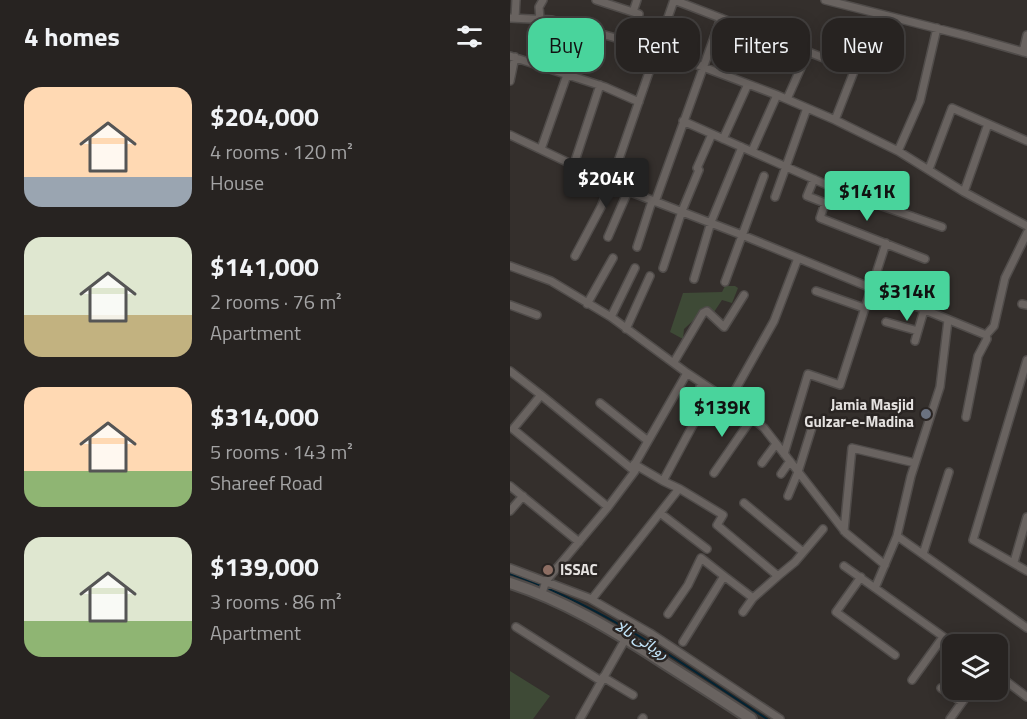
<!DOCTYPE html>
<meta charset="utf-8">
<style>
body{margin:0;font-family:"Titillium Web","Noto Sans Arabic",sans-serif;background:#2f2b2a;color:#f1f3f6;height:100vh;display:flex;flex-direction:column;font-size:22px;white-space:nowrap}
*{box-sizing:border-box;margin:0}
p{font-size:20px;color:#a4a4a5}
.icon{flex:none;width:33px;height:33px;fill:none;stroke:currentColor;stroke-width:2;stroke-linecap:round;stroke-linejoin:round}
.map{position:relative;flex:1;overflow:hidden}
.side{display:flex;flex-direction:column;background:#272321;width:510px}
.side>*{flex:none}
.banner{position:absolute;left:18px;top:18px;width:408px;height:54px;display:flex;gap:12px}
.controls{position:absolute;left:432px;top:634px;display:grid;gap:12px}
.controls a{display:grid;place-items:center;width:66px;height:66px;border-radius:12px;background:#272321;box-shadow:0 3px 15px #0003,0 0 0 2px #43403f;font-size:30px}
.price{position:absolute;translate:-50% -51px;padding:0 14px;border-radius:6px;background:#49d49c;color:#111;font-size:20px;line-height:39px;filter:drop-shadow(0 2px 3px #0008)}
.price::after{content:'';position:absolute;left:50%;top:36px;width:18px;height:14px;margin-left:-9px;background:inherit;clip-path:polygon(0 0,100% 0,50% 100%)}
.price.selected{background:#222;color:#fff}
ul{padding:0;list-style:none}
li{display:flex;align-items:center;gap:18px;height:150px;padding:0 24px}
li span{display:grid;place-items:center;flex:none;width:168px;height:120px;border-radius:18px;color:#555}
li>.icon{margin-inline-start:auto}
span .icon{width:72px;height:72px;fill:#fffc;stroke-width:1}
li b{font-size:26px}
h2{display:flex;justify-content:space-between;align-items:center;height:72px;padding:0 24px;font-size:26px}
.pill{padding:0 21px;border-radius:18px;background:#272321;box-shadow:0 3px 15px #0003,0 0 0 2px #43403f;font-size:21px;line-height:54px}
.pill.selected{background:#49d49c;color:#111}
main{display:flex;flex:1;min-height:0}
.map>svg:first-child{display:block}
</style>
<main>
<section class="side">
<h2>4 homes<svg class="icon" aria-label="filters" viewBox="0 0 24 24"><path d="M4 7h16M4 17h16"/><circle cx="9" cy="7" r="2"/><circle cx="15" cy="17" r="2"/></svg></h2>
<ul>
<li><span style="background:linear-gradient(#ffd9b3 75%,#9aa5b1 0)"><svg class="icon" aria-label="home" viewBox="0 0 24 24"><path d="M3 11l9-7 9 7M6 9v11h12V9"/></svg></span><div><b>$204,000</b><p>4 rooms · 120 m²</p><p>House</p></div></li>
<li><span style="background:linear-gradient(#dfe7d0 65%,#c2b280 0)"><svg class="icon" aria-label="home" viewBox="0 0 24 24"><path d="M3 11l9-7 9 7M6 9v11h12V9"/></svg></span><div><b>$141,000</b><p>2 rooms · 76 m²</p><p>Apartment</p></div></li>
<li><span style="background:linear-gradient(#ffd9b3 70%,#8fb573 0)"><svg class="icon" aria-label="home" viewBox="0 0 24 24"><path d="M3 11l9-7 9 7M6 9v11h12V9"/></svg></span><div><b>$314,000</b><p>5 rooms · 143 m²</p><p>Shareef Road</p></div></li>
<li><span style="background:linear-gradient(#dfe7d0 70%,#8fb573 0)"><svg class="icon" aria-label="home" viewBox="0 0 24 24"><path d="M3 11l9-7 9 7M6 9v11h12V9"/></svg></span><div><b>$139,000</b><p>3 rooms · 86 m²</p><p>Apartment</p></div></li>
</ul>
</section>
<div class="map">
<svg width="517" height="719" viewBox="0 0 517 719">
<rect width="100%" height="100%" fill="#342f2c"/>
<path fill="#3e4a36" d="M215,286h10l3,2 -6,15 -10,-3 -8,12 -7,-4 -8,4 -2,5 -13,12 -1,10 -13,-7 13,-39 39,-1z
M0,671l40,25 -17,23h-23z"/>
<g fill="none" stroke-linecap="round" stroke-linejoin="round">
<path stroke="#032333" stroke-width="2" d="M0,574c94,32 174,91 257,145"/>
<defs>
<path id="street" d="M86,0l43,14 -9,29
M164,0l168,65
M315,0l142,36 60,17
M123,12l4,-12
M0,18l42,2 106,30 119,45 58,25 63,31 66,41 63,34
M5,18l1,-18
M30,19l-1,-12 4,-7
M513,52l4,-17
M0,56l95,31 34,15
M0,81l5,-24
M277,99l21,-47
M325,120l25,-64
M173,121l162,72 97,34
M0,135l118,56 114,44 244,100
M213,139l25,-55
M31,149l26,-74
M242,151l25,-56
M388,151l22,-50 17,-73
M64,164l26,-79
M419,169l23,-61 75,33
M304,179l-7,17 18,7 -5,15 105,41
M454,192l24,-68
M265,197l32,-89
M145,202l66,-184
M98,237l20,-46
M127,247l15,-46
M65,256l26,-49 10,-25 63,-182
M0,266l41,15 60,36 76,56 54,36 23,19 82,105 39,32
M153,268l19,-57 17,-41 -2,-2 15,-34
M184,279l17,-57 31,-75
M215,282l39,-106
M306,291l48,17
M77,304l26,-46
M512,304l5,1
M0,305l27,10
M101,317l24,-49
M376,322l32,9
M116,329l24,-53
M405,341l9,-31
M517,360l-54,180 54,31
M164,362l29,-49 4,-2 17,16 20,-32
M0,371l31,24 -28,34 95,78 27,-36 -3,-2 55,-96
M31,395l91,74
M219,401l45,-80 24,-63
M90,403l48,38
M456,417l12,-61 9,-17 -1,-4 8,-9 11,-48 22,-45
M274,454l24,-80 32,11 46,-142
M252,463l14,-19
M124,464l29,17 31,-58 -8,-4 10,-16 5,-20
M204,473l38,-55
M271,474l9,-13
M153,481l17,8 43,26 -6,10 61,51 17,-14 28,-33
M0,486l69,56
M278,496l10,-24 16,-51
M234,503l59,49
M0,511l13,-15
M150,513l47,36
M334,531l8,-83 63,15
M387,536l130,92
M413,554l26,-82
M504,562l13,-45
M334,566l111,79
M0,568l79,30 61,35 130,86
M351,577l-25,35 59,43
M365,588l22,-52 14,-60 29,-89 8,-67
M32,593l4,-12 62,-74
M82,599l86,-109
M233,612l10,-14 25,-22
M158,614l20,-29 13,-27 23,18
M6,627l85,54
M173,642l41,-66 29,22
M488,675l29,22
M93,677l30,18
M402,680l31,-43
M431,688l21,14
M70,719l46,-81
M132,719l1,-1
M440,719l21,-29"/>
<path id="secondary" d="M0,583c53,17 101,46 148,76 31,20 62,39 93,60"/>
</defs>
<use href="#street" stroke="#504c4a" stroke-width="10"/>
<use href="#secondary" stroke="#504c4a" stroke-width="14"/>
<use href="#street" stroke="#696360" stroke-width="7"/>
<use href="#secondary" stroke="#696360" stroke-width="10"/>
</g>
<circle fill="#6b7280" stroke="#2a2523" stroke-width="2" cx="416" cy="414" r="6"/>
<circle fill="#8d6e63" stroke="#2a2523" stroke-width="2" cx="38" cy="570" r="6"/>
<g text-anchor="middle" stroke-width="5" stroke-linejoin="round" paint-order="stroke">
<g font-size="15" font-weight="bold" fill="#e5e2e0" stroke="#2a2523" text-anchor="end">
<text x="404" y="410">Jamia Masjid<tspan x="404" dy="17">Gulzar-e-Madina</tspan></text>
<text x="50" y="575" text-anchor="start">ISSAC</text>
</g>
<g font-size="16" font-style="italic" fill="#c2e4f9" stroke="#2a2523">
<text transform="translate(132 639) rotate(32)" y="6">روہائی نالا</text>
</g>
</g>
</svg>
<div class="controls">
<a><svg class="icon" aria-label="layers" viewBox="0 0 24 24"><path d="M12 4l9 5-9 5-9-5zM3 14l9 5 9-5"/></svg></a>
</div>
<b class="price selected" style="left:96px;top:209px">$204K</b>
<b class="price" style="left:357px;top:222px">$141K</b>
<b class="price" style="left:397px;top:322px">$314K</b>
<b class="price" style="left:212px;top:438px">$139K</b>
<div class="banner">
<a class="pill selected">Buy</a>
<a class="pill">Rent</a>
<a class="pill">Filters</a>
<a class="pill">New</a>
</div>
</div>
</main>
